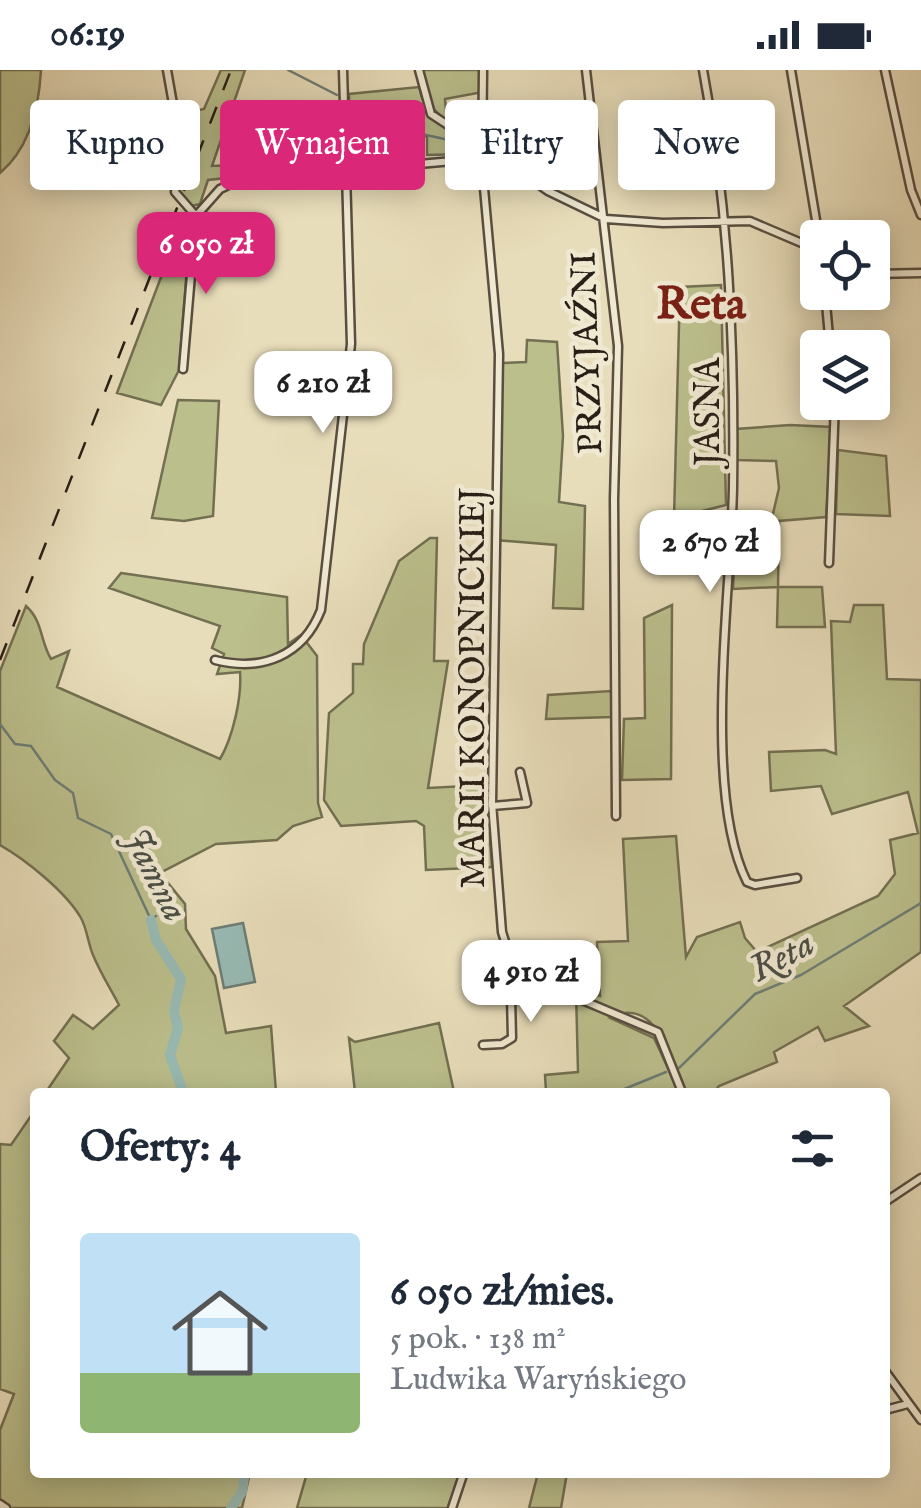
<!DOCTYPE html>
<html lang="pl">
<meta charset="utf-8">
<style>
body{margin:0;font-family:"IM FELL English",serif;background:#f6f6f7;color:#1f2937;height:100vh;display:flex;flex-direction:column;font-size:38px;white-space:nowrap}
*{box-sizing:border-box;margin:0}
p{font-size:32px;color:#747a83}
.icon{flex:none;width:55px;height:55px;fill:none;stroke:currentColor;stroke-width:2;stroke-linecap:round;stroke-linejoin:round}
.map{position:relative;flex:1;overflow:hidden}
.side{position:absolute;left:30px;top:1018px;width:860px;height:390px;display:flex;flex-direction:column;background:#fff;border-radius:10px;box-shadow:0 5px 25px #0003}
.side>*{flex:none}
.guide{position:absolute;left:30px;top:30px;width:862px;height:90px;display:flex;gap:20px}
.buttons{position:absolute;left:800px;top:150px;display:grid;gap:20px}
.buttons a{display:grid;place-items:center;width:90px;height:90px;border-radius:10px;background:#fff;box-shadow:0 5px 25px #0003;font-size:50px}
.price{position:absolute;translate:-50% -85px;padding:0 22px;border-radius:20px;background:#fff;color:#222;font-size:32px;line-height:65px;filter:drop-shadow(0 2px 5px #0008)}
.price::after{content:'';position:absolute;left:50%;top:60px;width:30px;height:22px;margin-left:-15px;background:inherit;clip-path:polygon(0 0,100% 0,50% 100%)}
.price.selected{background:#db2777;color:#fff}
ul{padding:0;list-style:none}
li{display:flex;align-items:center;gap:30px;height:250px;padding:0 50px}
li span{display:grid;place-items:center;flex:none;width:280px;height:200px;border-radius:10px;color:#555}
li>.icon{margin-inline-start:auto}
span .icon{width:120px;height:120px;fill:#fffc;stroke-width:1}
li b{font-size:42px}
h2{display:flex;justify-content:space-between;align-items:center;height:120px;padding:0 50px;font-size:42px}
.chip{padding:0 35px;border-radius:10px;background:#fff;box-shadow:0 5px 25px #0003;font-size:35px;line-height:90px}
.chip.selected{background:#db2777;color:#fff}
.status{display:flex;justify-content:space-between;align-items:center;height:70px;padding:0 50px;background:#fff;direction:ltr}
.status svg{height:28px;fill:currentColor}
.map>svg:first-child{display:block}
</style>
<div class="status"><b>06:19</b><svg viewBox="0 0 49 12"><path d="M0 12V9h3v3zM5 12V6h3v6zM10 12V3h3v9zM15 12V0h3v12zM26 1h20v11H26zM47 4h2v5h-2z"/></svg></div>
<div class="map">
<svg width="921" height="1438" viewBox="0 0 921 1438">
<rect width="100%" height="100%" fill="#e8ddba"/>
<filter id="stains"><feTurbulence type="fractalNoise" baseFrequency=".002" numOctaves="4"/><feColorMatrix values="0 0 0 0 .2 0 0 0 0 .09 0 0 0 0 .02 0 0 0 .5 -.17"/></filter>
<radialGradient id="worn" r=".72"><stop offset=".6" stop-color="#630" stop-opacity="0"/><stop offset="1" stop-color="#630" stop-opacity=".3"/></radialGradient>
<path fill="#bbbf8c" stroke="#726f52" stroke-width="2.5" d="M0,0h41c-2,37 -11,78 -41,103z
M221,0h24l-33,96 86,-4 5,-3 -2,-20 41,-2 -6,29 -128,14 -8,24 -9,2 -12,-15 8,-38 -7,-39 24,-5z
M423,0h58l2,22 -38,7 2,23 -19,-18z
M419,17c11,44 30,33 59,61l-14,6 -37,1v-19l-44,3 -1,22 -9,2 -23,-9 -1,-60z
M185,144l6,2 -12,154 -18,35 -44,-12z
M721,215l5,220 -52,13 6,-231z
M527,270l30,2 6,94 -4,66 26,4 -2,103 -30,-1 3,-63 -61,-5 7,-177 24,-1z
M178,330l41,1 -6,115 -29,5 -32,-3z
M790,355l42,2 -6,90 -47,4 -1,66h44l3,40h-48l1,-40 -45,2 2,-39 30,-2 14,-60 -3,-27 -39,-1 -1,-31z
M838,380l48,6 4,60 -54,-2z
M430,468h7l-3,123h14l-20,127 58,-3 6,82 -66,3 -2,-44 -8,-5 -75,5 -17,-26 5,-87 24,-20v-29h10l1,-20 35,-83z
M121,503l166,24 1,47 13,-9 16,21 1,147 4,14 -29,9 -16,14 -61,4 -56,29 25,31 1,25 29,47 11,57 45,-7 5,66h-230l23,-34 -15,-17 19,-26 20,14 26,-24c-9,-17 -19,-33 -26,-50 -5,-12 -6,-26 -12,-37 -15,-26 -56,-59 -81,-73v-174l26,-65c17,15 14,35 25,53l18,-8 -12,36 163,72c13,-22 22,-62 20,-87l-23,2 7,-20 -12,-6 8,-22 -111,-38z
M672,535l-1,174 -49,1 2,-61 21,-1 -1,-100z
M854,535h29l4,74 34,1v272l-77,54 25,20 -44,15 -7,-14 -44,25 3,10 -58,24 -5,6h-28c-14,-30 -30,-99 -76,-74l44,20 25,54h-133l-1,-17 33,-3 -2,-82 24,6 -3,-54 31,-1 -5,-102 53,-3 10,121 11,-20 43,-15 5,16 12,14 121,-56 17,-22 -5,-34 28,-7 -10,-41 -76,22 -11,-28 -50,5 -2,-39 56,-2 11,4 -5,-133 19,1z
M611,621l1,26 -66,2 2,-24z
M439,953l15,69h-99l-6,-54 6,4z
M35,1040v362l215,1 -8,35h-242v-78l14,-36 -14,-5v-245l11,1z
M307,1403v-1l153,1 -12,35h-151z
M538,1403h29l-6,35h-32z"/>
<path fill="#98bbb5" stroke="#6c7d76" stroke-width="2.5" d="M243,853l12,59 -31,6 -12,-59z"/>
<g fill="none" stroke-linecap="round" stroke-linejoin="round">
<path stroke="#6c7d76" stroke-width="2.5" d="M288,0l49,25
M350,31c34,32 80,32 122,45
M501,416v-21
M0,654l15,20 16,2 24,34 18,13 5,25 33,16 40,86 5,-4
M679,998l76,-74 46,-19 120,-72
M617,1022l49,-20"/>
<path stroke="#98bbb5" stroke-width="10" d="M151,850l5,20 25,39 -7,32 4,17 -8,27 13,37
M231,1438l11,-16 3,-20"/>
<defs>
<path id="street" d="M167,0l14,79 -6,43 21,24 24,-27 19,-9 236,-21 46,13 27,19 58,28 57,4 87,-2 68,29
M419,0l12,44 50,33
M483,0l-1,96 17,188 -7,449 10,129 8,25 34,27 114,48 24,60
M586,0l32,276 -4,153 2,317
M703,0c26,138 32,278 30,418 -2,104 -31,304 14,394l8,3 42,-7
M791,0l28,168
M885,0l26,120 10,25
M872,204l49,-1
M825,222l5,56
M183,299l13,-153
M829,493l6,-161
M215,590c47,12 88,-4 106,-50l30,-266 -8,-274
M492,736l35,-3 -7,-31
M483,975l19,-1 10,-6 -2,-81
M885,1132l36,-24
M885,1301l36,49
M885,1340l23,-6
M0,1434l6,4
M452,1438l12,-36"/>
</defs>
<use href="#street" stroke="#594e40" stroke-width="11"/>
<use href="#street" stroke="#f0e9d2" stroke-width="6"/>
<path stroke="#291f17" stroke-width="2.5" stroke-dasharray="18 18" stroke-linecap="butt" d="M0,590l231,-590"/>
</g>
<g text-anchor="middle" stroke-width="9" stroke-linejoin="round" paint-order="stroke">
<g font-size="35" fill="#291f17" stroke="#f0e9d2">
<text transform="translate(586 283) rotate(-92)" y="12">PRZYJAŹNI</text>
<text transform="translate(707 342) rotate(-90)" y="12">JASNA</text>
<text transform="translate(472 618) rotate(-90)" y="12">MARII KONOPNICKIEJ</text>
</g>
<g font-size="38" font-style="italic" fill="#4a4e46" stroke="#f0e9d2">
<text transform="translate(157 804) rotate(63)" y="13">Jamna</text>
<text transform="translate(781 885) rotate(-28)" y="13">Reta</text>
</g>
<g font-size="45" font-weight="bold" fill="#7a1f14" stroke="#f0e9d2">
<text x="701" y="248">Reta</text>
</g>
</g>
<rect width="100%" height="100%" filter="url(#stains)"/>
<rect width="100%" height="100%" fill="url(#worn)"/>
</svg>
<div class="buttons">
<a><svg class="icon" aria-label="locate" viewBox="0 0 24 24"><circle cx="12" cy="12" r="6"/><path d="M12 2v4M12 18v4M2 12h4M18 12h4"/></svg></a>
<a><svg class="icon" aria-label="layers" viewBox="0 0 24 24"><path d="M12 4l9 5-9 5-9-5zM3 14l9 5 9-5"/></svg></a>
</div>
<b class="price selected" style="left:206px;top:227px">6 050 zł</b>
<b class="price" style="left:323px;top:366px">6 210 zł</b>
<b class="price" style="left:710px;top:525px">2 670 zł</b>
<b class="price" style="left:531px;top:955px">4 910 zł</b>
<div class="guide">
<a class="chip">Kupno</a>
<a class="chip selected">Wynajem</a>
<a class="chip">Filtry</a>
<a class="chip">Nowe</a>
</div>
<section class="side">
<h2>Oferty: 4<svg class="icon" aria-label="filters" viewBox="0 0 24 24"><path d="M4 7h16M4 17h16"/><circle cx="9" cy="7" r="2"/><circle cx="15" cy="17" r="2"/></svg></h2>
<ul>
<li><span style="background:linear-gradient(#bfe0f5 70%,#8fb573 0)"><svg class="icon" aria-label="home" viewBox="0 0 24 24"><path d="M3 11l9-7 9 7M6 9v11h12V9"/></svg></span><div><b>6 050 zł/mies.</b><p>5 pok. · 138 m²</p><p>Ludwika Waryńskiego</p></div></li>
</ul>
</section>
</div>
